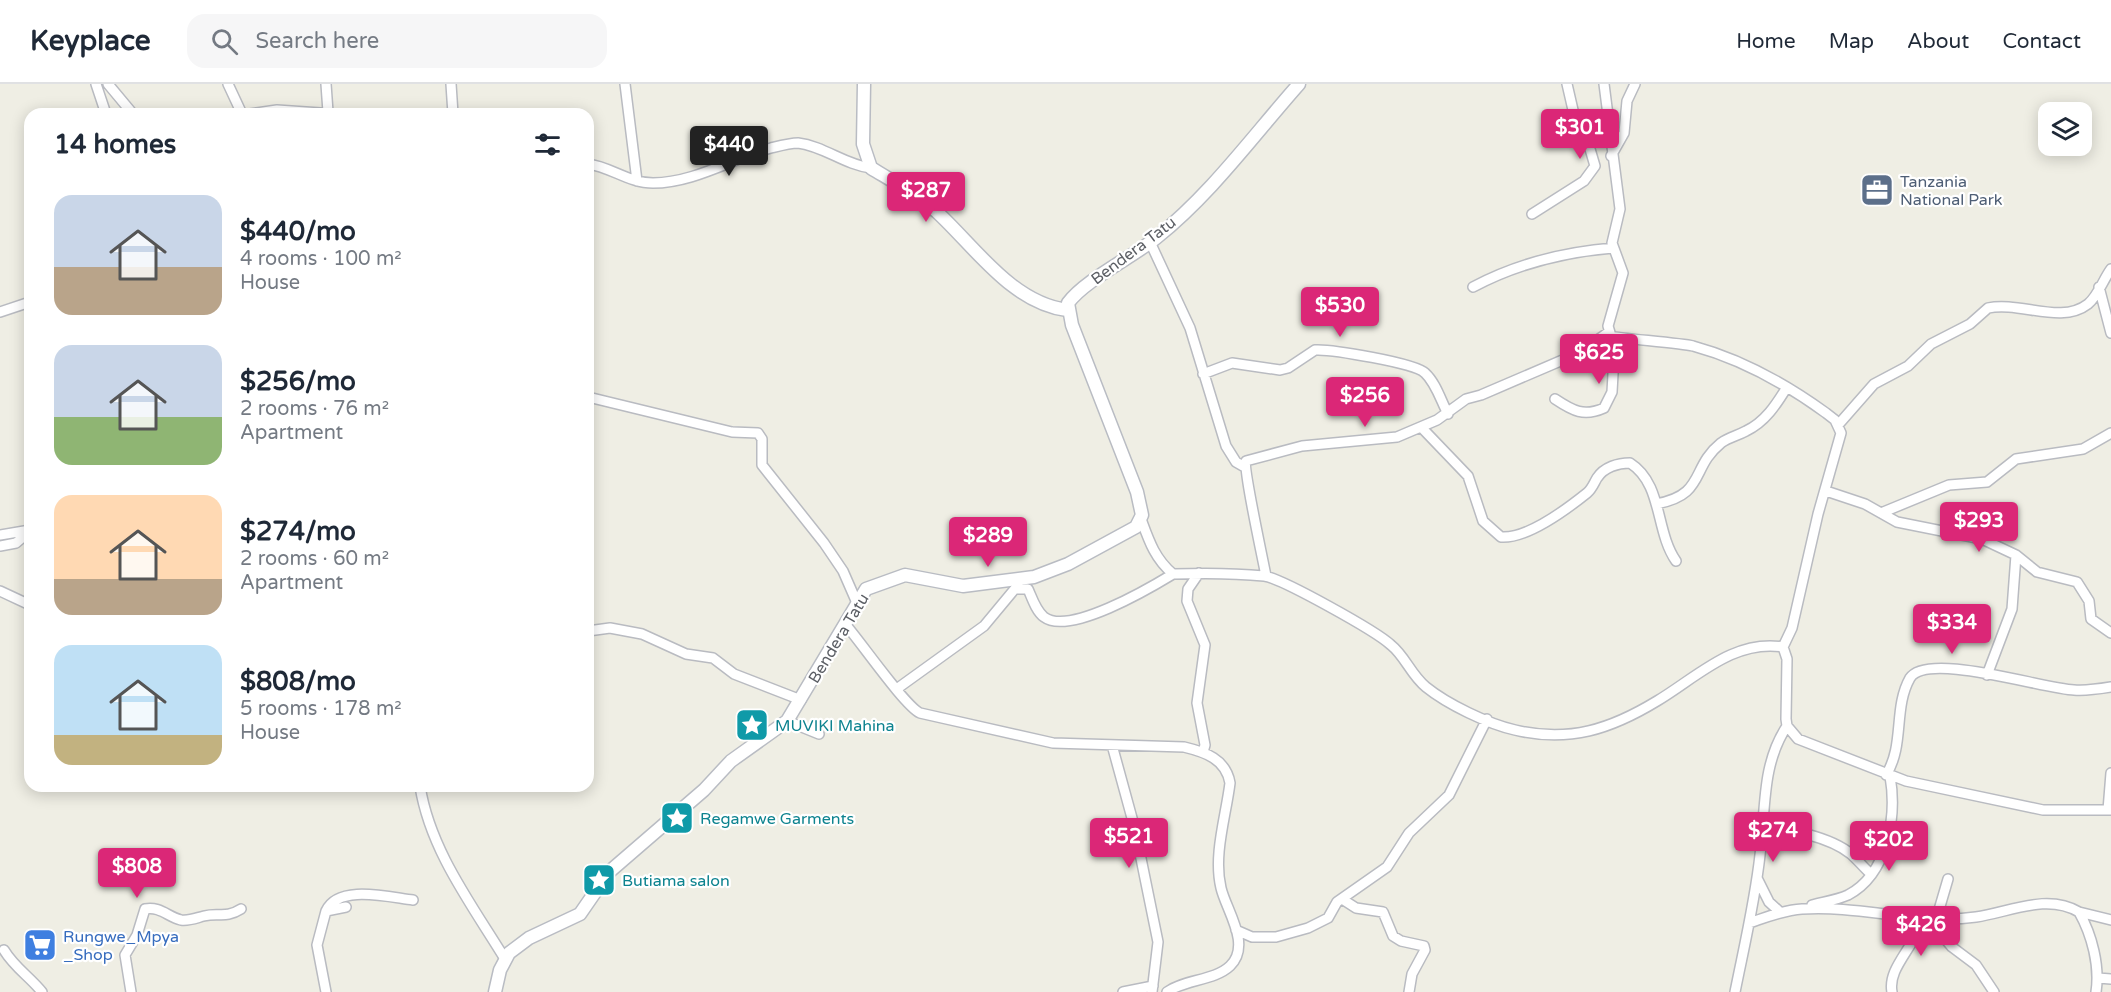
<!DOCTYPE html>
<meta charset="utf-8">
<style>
body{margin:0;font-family:"Varela Round",sans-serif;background:#f6f6f7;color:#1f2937;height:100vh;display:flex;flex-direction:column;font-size:22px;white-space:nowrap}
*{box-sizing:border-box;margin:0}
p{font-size:20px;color:#747a83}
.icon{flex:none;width:33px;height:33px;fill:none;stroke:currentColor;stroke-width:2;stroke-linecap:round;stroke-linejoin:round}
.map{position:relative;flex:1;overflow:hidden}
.drawer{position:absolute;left:24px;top:24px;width:570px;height:684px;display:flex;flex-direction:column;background:#fff;border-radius:18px;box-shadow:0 3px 15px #0003}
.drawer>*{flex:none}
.buttons{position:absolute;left:2038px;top:18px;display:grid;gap:12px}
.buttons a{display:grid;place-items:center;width:54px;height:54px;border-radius:12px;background:#fff;box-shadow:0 3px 15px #0003;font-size:30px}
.price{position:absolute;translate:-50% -51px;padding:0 14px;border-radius:6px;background:#db2777;color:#fff;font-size:20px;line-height:39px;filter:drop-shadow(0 2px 3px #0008)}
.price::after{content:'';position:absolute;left:50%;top:36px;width:18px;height:14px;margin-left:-9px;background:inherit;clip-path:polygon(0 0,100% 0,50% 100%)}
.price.selected{background:#222;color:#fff}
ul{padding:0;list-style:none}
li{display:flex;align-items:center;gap:18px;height:150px;padding:0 30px}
li span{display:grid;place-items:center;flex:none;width:168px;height:120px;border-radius:18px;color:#555}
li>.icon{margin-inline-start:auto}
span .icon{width:72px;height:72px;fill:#fffc;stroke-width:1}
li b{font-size:26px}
h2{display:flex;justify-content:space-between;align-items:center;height:72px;padding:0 30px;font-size:26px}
header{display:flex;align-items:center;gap:36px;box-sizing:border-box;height:84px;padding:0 30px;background:#fff;border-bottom:2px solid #e0e1e3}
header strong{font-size:28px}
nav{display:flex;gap:33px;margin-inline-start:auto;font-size:21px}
.search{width:420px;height:54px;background:#f6f6f7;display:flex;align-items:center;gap:15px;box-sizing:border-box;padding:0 21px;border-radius:18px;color:#747a83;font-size:22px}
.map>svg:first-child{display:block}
</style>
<header>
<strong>Keyplace</strong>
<div class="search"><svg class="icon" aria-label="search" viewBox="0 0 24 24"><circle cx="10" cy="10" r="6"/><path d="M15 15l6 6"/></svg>Search here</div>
<nav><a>Home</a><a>Map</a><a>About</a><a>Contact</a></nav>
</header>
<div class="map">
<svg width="2111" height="908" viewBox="0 0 2111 908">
<rect width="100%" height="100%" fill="#efeee4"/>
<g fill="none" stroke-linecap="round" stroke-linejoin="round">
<defs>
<path id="street" d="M96,0l10,30
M108,0l25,30
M228,0l14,30
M326,0l2,28
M451,0l2,30
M625,0l12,97
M1604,0l16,125 -8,34 11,30 -15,53 3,10c4,2 69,7 82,10 48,13 93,38 133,67l9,7 6,13 -23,81 -26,114 -9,19
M250,30l27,-4 58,4
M1611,72l13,-23 3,-32 8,-17
M588,80c23,3 41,19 65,19 41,0 80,-25 118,-35 8,-2 19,-5 27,-5 26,3 47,22 73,25
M1532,130l52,-33 11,-15 -5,-17 -14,-26 -9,-39
M1150,158l40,86 36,118 10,16 7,4
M1473,203c43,-23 92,-35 140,-39
M2099,203l12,46
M0,228l30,-10
M1203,290l29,-11 48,7 8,-2 27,-18c16,-1 100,13 110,23 11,10 16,28 23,41
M588,313l144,35 26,1 4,6v26l62,78 19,28 14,32
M1555,315c18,12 29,18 49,9l8,-16 3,-54
M1838,341l36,-41 34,-18 23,-22 39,-20 18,-16c32,-7 73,17 100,-4 10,-8 15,-24 23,-35
M1421,343l47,49 15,45 18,16c26,2 66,-28 86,-44 5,-4 7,-10 10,-15 7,-11 21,-15 33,-15 33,21 25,68 46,98
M1826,407l39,13 32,18 85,17 34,16 21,17 40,10 12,19 2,18 20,14
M1656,420c50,-9 34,-36 65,-61 8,-6 16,-7 25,-12 19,-9 30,-26 41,-44
M1881,429l68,-28 38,-3 29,-23 67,-10 28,-16
M1141,435c8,22 14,40 32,55 29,-1 61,-1 91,2 17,2 112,55 127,69 14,11 20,30 35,42 21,17 62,37 89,43 54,13 96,-1 142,-29 39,-23 76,-62 126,-54l4,12 -1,60 1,7 11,13 108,42 137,29h68
M0,451l30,-5
M0,462l16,-3 14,-12
M1199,489l-11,16 -1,12 18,44 -8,58 8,42 -2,7
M1266,492c-3,-16 -23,-108 -20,-115l56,-15 95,-9 40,-17 29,-21 15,-4 98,-42 30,-21
M1017,505h11c4,9 8,22 16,28 25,19 106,-29 129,-43
M0,507l30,14
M845,540c16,18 59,81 75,89l133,30 131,4c21,5 42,12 46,36 -4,33 -17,72 -9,105 5,22 31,57 9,78 -16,15 -45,13 -63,26
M588,547l22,-3 32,6 44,20 27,4 21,16 67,26
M1987,591l25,-66 4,-54
M898,604l86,-62 34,-41
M787,637l32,13
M1112,661l23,84 23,113 -6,50
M1886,691c19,-30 7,-67 24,-97 17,-27 134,11 164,12 12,1 25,-1 37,-3
M420,702c10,64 52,119 85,173
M2108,726l3,-37
M1762,744c26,0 68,9 89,26 7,6 13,14 20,20
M1757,794l12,24 11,10
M1342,815l14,9 27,4 10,24 8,5 23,5 1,4 -13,24 -3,18
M1812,821c11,-3 25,-5 36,-10 40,-21 49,-79 42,-119
M326,827c12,-27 62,-14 87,-11
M2079,828l32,8
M1929,836l23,27 24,18 18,27
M1936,836l12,-41
M1749,839c18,-6 35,-13 53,-14 59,-4 116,16 174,8 34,-5 71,-24 103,-5 13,23 21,54 17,80
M1236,846l16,7h24l32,-9 20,-10 9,-16 50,-35 22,-34 40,-38 38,-76
M4,866c10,17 26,27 38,42
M2098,894l13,1
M131,908l-6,-37 12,-20 8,-26c15,-3 23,8 36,11 9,1 15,-2 23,-4 15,-4 21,3 37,-7
M326,908l-9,-47 9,-34 20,-4
M1123,908l30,-6
M1735,908c9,-45 20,-91 25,-137 6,-45 1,-90 27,-129
M1892,908c-5,-25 25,-46 29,-73"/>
<path id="secondary" d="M864,0l-1,60 8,24c23,14 45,26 66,44 38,35 75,91 130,98
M495,908l5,-22 9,-17 20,-15 51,-24 29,-42 95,-82 27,-29 56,-40 79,-132 39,-14 58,11 71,-9 34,-13 68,-37 6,-12 -5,-23 -65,-167 -4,-22c17,-23 63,-45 88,-65 56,-45 96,-101 143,-154"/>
</defs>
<use href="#street" stroke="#b9bbc1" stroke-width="12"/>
<use href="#secondary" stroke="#b9bcc3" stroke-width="15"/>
<use href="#street" stroke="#fff" stroke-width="9"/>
<use href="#secondary" stroke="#fff" stroke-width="12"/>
</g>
<defs>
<symbol id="office-square" viewBox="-11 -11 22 22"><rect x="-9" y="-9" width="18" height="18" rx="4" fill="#5c6f8a" stroke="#fff"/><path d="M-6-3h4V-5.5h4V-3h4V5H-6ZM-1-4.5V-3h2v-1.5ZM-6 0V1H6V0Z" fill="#fff"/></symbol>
<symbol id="sight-square" viewBox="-11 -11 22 22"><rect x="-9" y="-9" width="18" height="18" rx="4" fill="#0f9aa8" stroke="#fff"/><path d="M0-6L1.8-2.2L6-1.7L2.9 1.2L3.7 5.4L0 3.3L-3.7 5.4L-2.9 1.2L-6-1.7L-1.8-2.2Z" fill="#fff"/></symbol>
<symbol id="supermarket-square" viewBox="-11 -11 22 22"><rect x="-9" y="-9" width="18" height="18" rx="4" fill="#3f7fe0" stroke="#fff"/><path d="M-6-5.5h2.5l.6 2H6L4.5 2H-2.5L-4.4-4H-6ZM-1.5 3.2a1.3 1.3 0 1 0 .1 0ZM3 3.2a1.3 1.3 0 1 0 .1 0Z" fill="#fff"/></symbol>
</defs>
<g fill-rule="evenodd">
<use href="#office-square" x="1858" y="87" width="38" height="38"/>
<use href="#sight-square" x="733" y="622" width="38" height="38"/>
<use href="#sight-square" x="658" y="715" width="38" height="38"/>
<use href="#sight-square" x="580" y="777" width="38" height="38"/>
<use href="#supermarket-square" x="21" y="842" width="38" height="38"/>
</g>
<g text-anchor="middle" stroke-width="4.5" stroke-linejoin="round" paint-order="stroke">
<g font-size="16" fill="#4e5e75" stroke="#fff" text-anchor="start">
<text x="1900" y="103">Tanzania<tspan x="1900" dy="18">National Park</tspan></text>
</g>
<g font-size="16" fill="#5c5f65" stroke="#fff">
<text transform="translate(1133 166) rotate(-37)" y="6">Bendera Tatu</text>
<text transform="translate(838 554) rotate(-59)" y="6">Bendera Tatu</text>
</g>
<g font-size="16" fill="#0d838f" stroke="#fff" text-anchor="start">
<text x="775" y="647">MUVIKI Mahina</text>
<text x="700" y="740">Regamwe Garments</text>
<text x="622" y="802">Butiama salon</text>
</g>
<g font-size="16" fill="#366cbe" stroke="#fff" text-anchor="start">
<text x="63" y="858">Rungwe_Mpya<tspan x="63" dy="18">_Shop</tspan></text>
</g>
</g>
</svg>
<div class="buttons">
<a><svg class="icon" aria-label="layers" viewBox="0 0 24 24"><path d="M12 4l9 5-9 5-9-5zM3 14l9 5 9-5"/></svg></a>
</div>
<b class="price" style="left:1580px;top:76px">$301</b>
<b class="price selected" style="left:729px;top:93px">$440</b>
<b class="price" style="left:926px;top:139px">$287</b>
<b class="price" style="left:1340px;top:254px">$530</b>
<b class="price" style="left:1599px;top:301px">$625</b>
<b class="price" style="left:1365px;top:344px">$256</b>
<b class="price" style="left:1979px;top:469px">$293</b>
<b class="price" style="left:988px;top:484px">$289</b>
<b class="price" style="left:1952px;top:571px">$334</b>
<b class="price" style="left:1773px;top:779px">$274</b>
<b class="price" style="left:1129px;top:785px">$521</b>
<b class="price" style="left:1889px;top:788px">$202</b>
<b class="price" style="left:137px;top:815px">$808</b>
<b class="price" style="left:1921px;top:873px">$426</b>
<section class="drawer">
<h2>14 homes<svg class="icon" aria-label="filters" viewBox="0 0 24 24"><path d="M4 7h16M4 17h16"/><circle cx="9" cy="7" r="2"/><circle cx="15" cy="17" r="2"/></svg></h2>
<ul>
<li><span style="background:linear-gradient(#c9d6e8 60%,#b9a48a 0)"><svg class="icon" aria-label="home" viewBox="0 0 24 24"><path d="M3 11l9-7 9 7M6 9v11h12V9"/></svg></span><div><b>$440/mo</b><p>4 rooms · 100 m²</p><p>House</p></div></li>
<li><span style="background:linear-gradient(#c9d6e8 60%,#8fb573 0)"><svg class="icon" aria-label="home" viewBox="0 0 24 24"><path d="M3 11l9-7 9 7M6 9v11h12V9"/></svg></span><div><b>$256/mo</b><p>2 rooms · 76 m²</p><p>Apartment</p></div></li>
<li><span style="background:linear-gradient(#ffd9b3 70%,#b9a48a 0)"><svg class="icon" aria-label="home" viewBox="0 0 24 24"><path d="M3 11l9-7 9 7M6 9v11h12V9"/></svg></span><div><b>$274/mo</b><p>2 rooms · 60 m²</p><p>Apartment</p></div></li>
<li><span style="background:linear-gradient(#bfe0f5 75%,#c2b280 0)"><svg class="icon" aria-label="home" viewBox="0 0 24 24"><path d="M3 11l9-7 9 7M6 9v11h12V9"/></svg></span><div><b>$808/mo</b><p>5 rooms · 178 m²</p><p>House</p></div></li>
</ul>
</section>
</div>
